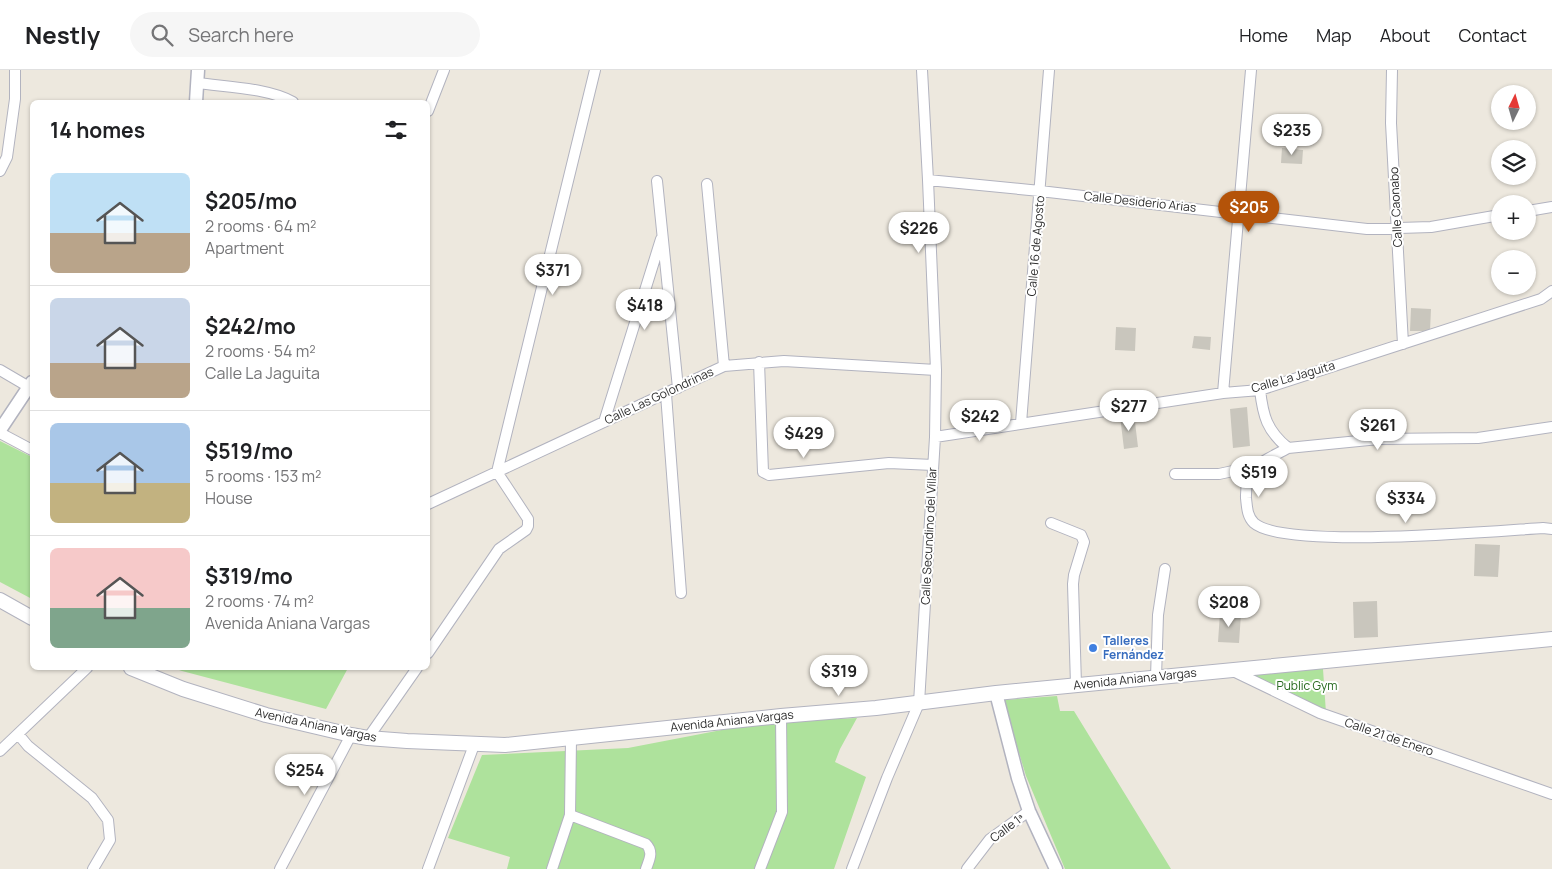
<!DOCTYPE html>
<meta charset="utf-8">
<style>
body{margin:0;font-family:Manrope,sans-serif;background:#f6f6f6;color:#202124;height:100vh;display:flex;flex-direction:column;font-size:19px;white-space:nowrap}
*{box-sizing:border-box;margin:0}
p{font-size:16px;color:#757577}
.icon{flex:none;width:28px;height:28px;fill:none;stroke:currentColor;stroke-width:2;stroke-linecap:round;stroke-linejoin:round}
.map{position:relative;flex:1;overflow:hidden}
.panel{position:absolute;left:30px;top:30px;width:400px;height:570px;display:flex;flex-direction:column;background:#fff;border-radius:8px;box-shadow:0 1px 4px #0004}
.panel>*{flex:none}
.needle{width:32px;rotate:5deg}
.buttons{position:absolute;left:1491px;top:15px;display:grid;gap:10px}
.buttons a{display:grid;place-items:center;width:45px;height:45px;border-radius:50%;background:#fff;box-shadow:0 1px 4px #0004;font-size:25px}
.price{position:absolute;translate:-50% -42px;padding:0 11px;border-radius:18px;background:#fff;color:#222;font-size:16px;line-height:32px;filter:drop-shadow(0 1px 2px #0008)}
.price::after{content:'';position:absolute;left:50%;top:30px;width:15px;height:11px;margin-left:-8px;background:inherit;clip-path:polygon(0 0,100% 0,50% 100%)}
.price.selected{background:#b45309;color:#fff}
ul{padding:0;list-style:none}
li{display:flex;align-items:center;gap:15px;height:125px;padding:0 20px}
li+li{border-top:1px solid #e0e0e0}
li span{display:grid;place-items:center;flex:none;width:140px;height:100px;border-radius:8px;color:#555}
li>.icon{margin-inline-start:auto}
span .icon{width:60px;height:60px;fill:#fffc;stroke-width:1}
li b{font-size:21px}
h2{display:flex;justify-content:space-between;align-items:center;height:60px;padding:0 20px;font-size:21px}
header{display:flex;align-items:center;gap:30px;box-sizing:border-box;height:70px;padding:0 25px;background:#fff;border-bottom:1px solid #e0e0e0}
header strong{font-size:24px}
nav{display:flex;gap:28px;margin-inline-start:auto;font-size:18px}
.search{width:350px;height:45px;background:#f6f6f6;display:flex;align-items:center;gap:12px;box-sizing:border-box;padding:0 18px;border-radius:28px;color:#757577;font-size:19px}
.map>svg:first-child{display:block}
</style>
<header>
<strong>Nestly</strong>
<div class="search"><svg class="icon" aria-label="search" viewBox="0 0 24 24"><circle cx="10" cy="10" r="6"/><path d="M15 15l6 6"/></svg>Search here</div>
<nav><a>Home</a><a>Map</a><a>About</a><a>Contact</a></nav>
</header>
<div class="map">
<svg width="1552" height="799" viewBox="0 0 1552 799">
<rect width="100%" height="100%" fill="#ede8de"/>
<path fill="#aee29c" d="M0,371l32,16v142l-32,-17z
M173,598h175l-22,41 -144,-38z
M1323,599l3,44 -90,-42z
M1057,626l3,15h14l97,158h-106l-39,-93 -23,-76z
M857,648l-17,31 -5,13 31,15 -32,92h-327l3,-12 -62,-19 34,-83 146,-7 135,-26z"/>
<path fill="#c9c6bd" d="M1282,78l21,2 -1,14 -21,-1z
M1411,238l20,1 -1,22h-20z
M1116,257l20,1 -1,23 -20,-1z
M1194,266l17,1 -1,13 -18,-2z
M1247,337l3,39 -17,2 -3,-39z
M1134,344l4,33 -14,2 -4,-33z
M1475,474l25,1 -2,32 -24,-1z
M1377,531l1,36 -24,1 -1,-36z
M1220,543l21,1 -2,29 -21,-1z"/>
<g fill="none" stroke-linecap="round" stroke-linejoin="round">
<defs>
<path id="minor" d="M1392,0l-1,53 12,221
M198,13c29,4 70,5 95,19
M428,41l16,-41
M0,101l7,-14 8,-58v-29
M928,110l112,11 327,38 64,-2 69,-12
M657,111l21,207
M707,114l17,182
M1528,141l24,-4
M759,292l4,110 6,3 120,-12 44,2
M0,300l29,17
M1260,320c3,26 7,41 28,58l91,-9 99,-1 74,-11
M1223,323l28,-323
M666,324l15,199
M604,352l57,-183
M1021,353l28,-353
M0,363l32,17
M935,367l288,-44 37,-3 281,-91 11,-8
M1288,378c-25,14 -43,17 -42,50 1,9 1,18 8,25 31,27 241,8 289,5l9,1
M1175,404h44l37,-8
M428,434l296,-138 60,-5 152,9
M1051,453l30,12 3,7 -10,33 -1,9 3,101
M428,583l71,-104 27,-19 2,-4v-7l-31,-47 98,-402
M1231,600l89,43 232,81
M1156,607l2,-62 7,-46
M18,664l10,12 64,52 16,22 2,20 -17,29
M368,668l49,-70
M0,681l87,-83
M570,745l76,29c8,8 3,16 0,25
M280,799l71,-134
M428,799l46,-124
M552,799l18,-54 1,-76
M760,799l22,-57 -1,-96
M852,799l35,-91 32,-75 16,-266 1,-67 -8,-190 -6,-110
M967,799l23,-30 39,-28"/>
<path id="tertiary" d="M196,32l2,-32
M0,360l32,-48
M996,623l22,85 11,33 27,58"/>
<path id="secondary" d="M0,530l32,18
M131,598l52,21 83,26 85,20 17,3 39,3 98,4 276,-29 95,-8 120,-15 556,-54"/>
</defs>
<use href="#minor" stroke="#b2b3bf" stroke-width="12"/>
<use href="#tertiary" stroke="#b2b3bf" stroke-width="15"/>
<use href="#secondary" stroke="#b2b3bf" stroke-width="16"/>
<use href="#minor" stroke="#fff" stroke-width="10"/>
<use href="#tertiary" stroke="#fff" stroke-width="12"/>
<use href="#secondary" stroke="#fff" stroke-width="14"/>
</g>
<circle fill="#3f7fe0" stroke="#fff" stroke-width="2" cx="1093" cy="578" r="5"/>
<g text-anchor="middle" stroke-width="4" stroke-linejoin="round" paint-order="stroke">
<g font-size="12" fill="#2c2c2c" stroke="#fff">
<text transform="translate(1140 132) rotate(6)" y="4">Calle Desiderio Arias</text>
<text transform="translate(1396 137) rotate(-93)" y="4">Calle Caonabo</text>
<text transform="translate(1036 176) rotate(-85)" y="4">Calle 16 de Agosto</text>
<text transform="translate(1293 307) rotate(-16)" y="4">Calle La Jaguita</text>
<text transform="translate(659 326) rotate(-25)" y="4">Calle Las Golondrinas</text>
<text transform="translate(929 466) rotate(-87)" y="4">Calle Secundino del Villar</text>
<text transform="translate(1135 609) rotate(-6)" y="4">Avenida Aniana Vargas</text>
<text transform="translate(732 651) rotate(-6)" y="4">Avenida Aniana Vargas</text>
<text transform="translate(316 655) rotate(12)" y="4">Avenida Aniana Vargas</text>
<text transform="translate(1389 667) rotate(19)" y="4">Calle 21 de Enero</text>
<text transform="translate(1007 758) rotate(-37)" y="4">Calle 1ª</text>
</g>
<g font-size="12" font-weight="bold" fill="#366cbe" stroke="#fff" text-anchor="start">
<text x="1103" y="575">Talleres<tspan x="1103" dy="14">Fernández</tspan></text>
</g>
<g font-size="12" fill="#25681c" stroke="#fff">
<text x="1307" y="620">Public Gym</text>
</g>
</g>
</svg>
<div class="buttons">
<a><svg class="needle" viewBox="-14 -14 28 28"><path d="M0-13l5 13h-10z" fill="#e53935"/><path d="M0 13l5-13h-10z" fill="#757577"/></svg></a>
<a><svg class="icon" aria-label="layers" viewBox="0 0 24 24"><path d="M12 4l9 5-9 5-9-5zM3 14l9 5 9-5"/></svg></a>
<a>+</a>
<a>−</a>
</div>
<b class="price" style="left:1292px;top:86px">$235</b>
<b class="price selected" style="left:1249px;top:163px">$205</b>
<b class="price" style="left:919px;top:184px">$226</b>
<b class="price" style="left:553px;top:226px">$371</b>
<b class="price" style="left:645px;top:261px">$418</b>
<b class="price" style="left:1129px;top:362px">$277</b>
<b class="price" style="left:980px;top:372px">$242</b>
<b class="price" style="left:1378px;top:381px">$261</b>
<b class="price" style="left:804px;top:389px">$429</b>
<b class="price" style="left:1259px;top:428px">$519</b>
<b class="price" style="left:1406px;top:454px">$334</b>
<b class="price" style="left:1229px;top:558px">$208</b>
<b class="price" style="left:839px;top:627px">$319</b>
<b class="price" style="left:305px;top:726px">$254</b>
<section class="panel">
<h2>14 homes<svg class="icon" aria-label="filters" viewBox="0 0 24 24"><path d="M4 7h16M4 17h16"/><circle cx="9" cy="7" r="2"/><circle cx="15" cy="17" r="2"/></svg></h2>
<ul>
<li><span style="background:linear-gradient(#bfe0f5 60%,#b9a48a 0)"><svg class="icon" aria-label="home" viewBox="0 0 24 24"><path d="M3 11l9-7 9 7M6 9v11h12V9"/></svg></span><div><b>$205/mo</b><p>2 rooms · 64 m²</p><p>Apartment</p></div></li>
<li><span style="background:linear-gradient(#c9d6e8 65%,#b9a48a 0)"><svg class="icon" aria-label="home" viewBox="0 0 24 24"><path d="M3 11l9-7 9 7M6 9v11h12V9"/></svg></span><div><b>$242/mo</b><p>2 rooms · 54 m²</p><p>Calle La Jaguita</p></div></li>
<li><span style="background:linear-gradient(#a9c7e8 60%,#c2b280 0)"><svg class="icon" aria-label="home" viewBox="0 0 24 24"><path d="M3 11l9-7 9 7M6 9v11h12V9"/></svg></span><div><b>$519/mo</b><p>5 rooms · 153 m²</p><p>House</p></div></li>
<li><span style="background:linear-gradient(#f6c9c9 60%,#7fa58c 0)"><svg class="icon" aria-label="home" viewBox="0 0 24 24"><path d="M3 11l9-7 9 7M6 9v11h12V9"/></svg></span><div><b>$319/mo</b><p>2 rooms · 74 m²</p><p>Avenida Aniana Vargas</p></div></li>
</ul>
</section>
</div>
